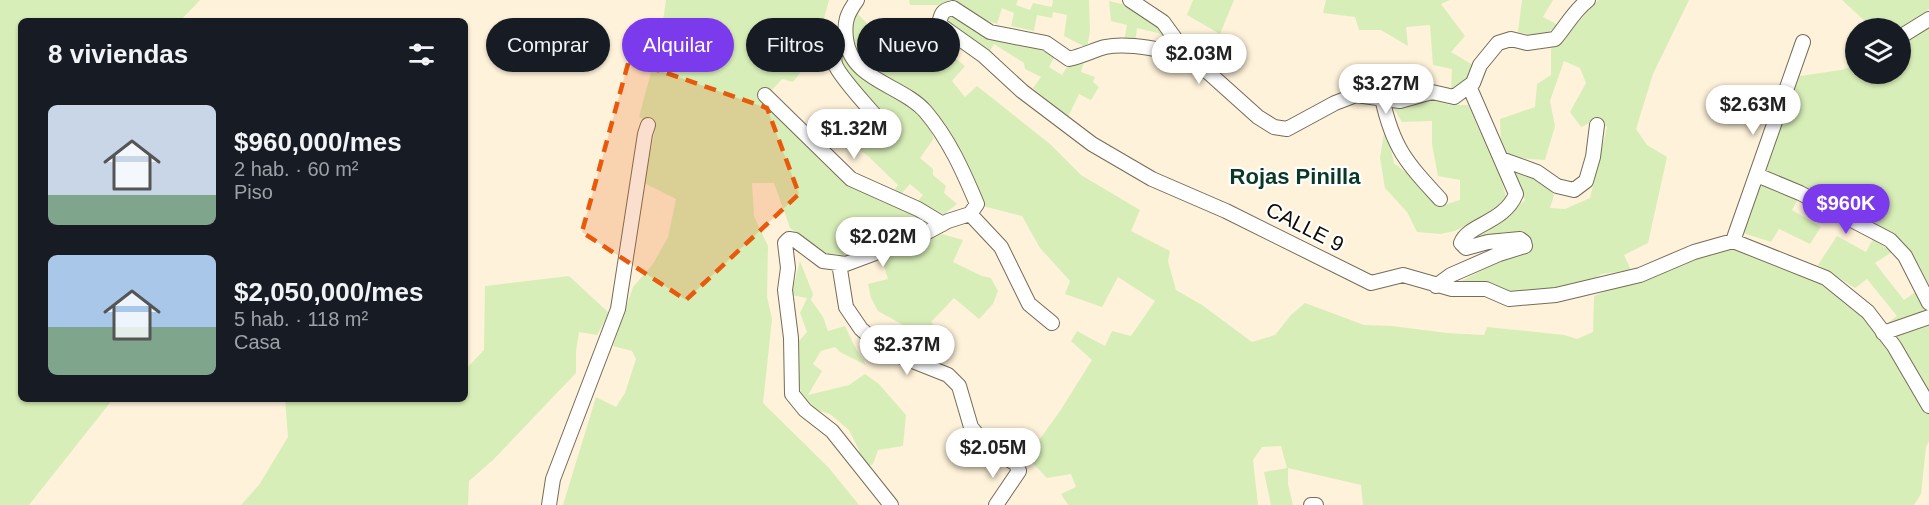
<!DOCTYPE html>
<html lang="es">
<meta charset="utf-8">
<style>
body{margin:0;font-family:Helvetica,sans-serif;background:#20242c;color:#f1f3f6;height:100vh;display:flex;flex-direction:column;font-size:22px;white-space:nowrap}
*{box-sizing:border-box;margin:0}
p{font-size:20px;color:#9ea1a6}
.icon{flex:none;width:33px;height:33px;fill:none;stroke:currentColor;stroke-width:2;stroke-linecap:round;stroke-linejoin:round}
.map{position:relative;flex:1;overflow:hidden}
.side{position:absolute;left:18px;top:18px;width:450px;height:384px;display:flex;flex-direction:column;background:#171b24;border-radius:9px;box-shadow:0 2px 4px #0004}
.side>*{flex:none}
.guide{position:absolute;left:486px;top:18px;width:570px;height:54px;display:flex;gap:12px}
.tools{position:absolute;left:1845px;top:18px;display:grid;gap:12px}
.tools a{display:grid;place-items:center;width:66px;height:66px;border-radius:50%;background:#171b24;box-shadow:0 2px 4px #0004;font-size:30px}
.price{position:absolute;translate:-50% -51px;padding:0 14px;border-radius:21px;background:#fff;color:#222;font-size:20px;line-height:39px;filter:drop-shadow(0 2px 3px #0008)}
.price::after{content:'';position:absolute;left:50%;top:36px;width:18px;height:14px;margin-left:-9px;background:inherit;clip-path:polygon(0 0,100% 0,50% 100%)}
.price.on{background:#7c3aed;color:#fff}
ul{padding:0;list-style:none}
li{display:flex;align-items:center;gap:18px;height:150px;padding:0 30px}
li span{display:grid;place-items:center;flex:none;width:168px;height:120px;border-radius:9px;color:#555}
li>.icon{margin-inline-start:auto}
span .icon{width:72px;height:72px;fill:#fffc;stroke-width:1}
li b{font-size:26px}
h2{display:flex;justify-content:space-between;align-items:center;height:72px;padding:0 30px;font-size:26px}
.pill{padding:0 21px;border-radius:27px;background:#171b24;box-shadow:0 2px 4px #0004;font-size:21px;line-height:54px}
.pill.on{background:#7c3aed;color:#fff}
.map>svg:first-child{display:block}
</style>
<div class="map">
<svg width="1929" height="505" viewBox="0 0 1929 505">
<rect width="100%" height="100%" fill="#fef2da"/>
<path fill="#d8eeb8" d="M0,0h200l-20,21h-159v378h92l-84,106h-29z
M666,0h163l-14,53 -22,29 -11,-3 -10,11 -11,2 88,93 36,18 45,16 -54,28 -33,8 -16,-1 -37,-26 -16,-45h-22l2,33 14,30 -1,51 5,22 -9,84 66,65 30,37h-296l33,-108 20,10 9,-14 11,-34 -4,-8 -19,-5 20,-59 20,-23 15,-27 8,-38 -32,-16 12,-58 -17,-8 22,-82z
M909,0h109l-2,5 14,5 3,-7 19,4 1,-7h36l1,31 -3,17 -23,-12 3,-21 -14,-3 -1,6 -15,-3 -3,16 -23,-5 3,-13 -12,-5 -5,16 -52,-19h-35z
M1193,0h41l-14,34 -33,-19z
M1326,0h124l-9,4 24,32 -14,16 22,13 -9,19 -13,8 1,-23 -19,-4 -3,-40 -24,2 2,19 -27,-16h-22l-4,-13 -32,-4z
M1522,0h31l-10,17 15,8 -17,12 -23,-5z
M1598,0h91l-36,74 -17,55 11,16 20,12 -19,86 -24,12 7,15 -29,4 -20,12 -31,4 -51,1 -7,-8 -39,2 47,-25 23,-8 8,-7 -10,-13h-17l-31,8 -7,-3 27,-10 31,-27 -7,-13 -3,-18 8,6 21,8 10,12 -4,13 15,1 25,-11 17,-71 -9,-8 -17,8 -11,-15 16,-29 -6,-15 -16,-7 -14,40 5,25 -10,34 -39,-3 -5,-17 -1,-21 35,-12 2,-23 14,-9v-26l17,-15z
M1842,0h87v9l-28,21 -1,-2h-32v-4z
M1109,1l25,6 34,26 16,22 -20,-8 4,-7 -10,-7 -21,-5 -2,16 -11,-3 3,-16 -16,-4z
M856,12l25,26 -12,11 16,11 24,-24 8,-2 12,11 8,-2 28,23 -13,15 13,16 12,-11 73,58 31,31 59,35 -9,21 39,20 -2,10 8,29 26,15 50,37 23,-7 16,-20 14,-12 59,22 28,1 55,7 37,2 3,-8 77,8 13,4 16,-7 1,-36 102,-41 36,-8 88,35 40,30 39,50 30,52v28l-3,5 -5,47 -7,11h-551l-2,-20 -73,-17v16l5,21h-22l-7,-33 23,-4 -6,-22 -19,1 -9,13 5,45h-190l-7,-11 15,-7 -5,-13 -24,4 -20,-21 33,-46 32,-51 -21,-19 6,-10 28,15 7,-15 19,5 24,-35 -37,-24 -16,30 -37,-13 5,-13 -30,-33 -18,-32 -39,-10 -16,-42 -11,-19 -69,-65 -25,-18 -10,-16 -3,-24z
M949,12l106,44 -6,11 13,8 9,-15 14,-1 -4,13 14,5 -2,5 6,5 -8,13 -12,-6 -11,23 -35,-29 8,-11 -16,-8 -1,-6 -30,-19 -6,10 -44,-30z
M1929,27v263l-17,-34 -21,-24 -127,-59 9,-22 2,-16 25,-59 41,-6 14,-5 1,9h44l1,-28z
M843,53l77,59 14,26 -14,20 13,11v6l13,11 -2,7 13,11 -13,10 -17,-8 -13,-1 9,-10 -13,-11 -9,10 -8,-2 5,-7 -30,-29 -37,-28 -7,-10v-6h9l37,24 12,-19 -25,-26 -21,-34z
M1430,99l20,6h18l33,74 5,18 -12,14 -39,20 -15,3 -23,-2 -10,-20 -22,-24 -5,-30 4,-25 4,4 6,26 36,29 11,14 19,-6v-20l-22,-4 -6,-32v-23l-30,1 -10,-17z
M1760,184l39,13 -7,13 29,17 -11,17 -31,-15 -8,13 -31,-10z
M942,234l21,6 -10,22 29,14 9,2 7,13 -5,13 -14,15 -25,-21 -23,24 13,15 -5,2 -24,-12 -12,-2 -25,-14 -7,-13 -3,-14 20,-5 -6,-19z
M1837,236l29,16 7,-13 19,13 -17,11 29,37 13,-9 8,24 -38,13 -2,-3 12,-9 -30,-37 -12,9 -37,-23z
M800,261l13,33 -2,6 12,17 5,14 17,-5 11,23 10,16 -26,-13 -5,-5 -14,4 -8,13 9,7 -14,24 41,-10 16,-11 14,10 27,31 -3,31 -25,4 -5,14 -4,2 -11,-8 1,-8 -10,-20 -19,-16 -17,-5 -12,-17 -3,-12v-38l9,-10 -7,-19 7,-15 -16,-3z
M569,276l40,37 -12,22 -18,-3 -3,19v22l-82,86 -25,22 -1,24h-227l18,-20 29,-48 -3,-38h180v-29l19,-20 1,-64z
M1929,321v79l-37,-65z"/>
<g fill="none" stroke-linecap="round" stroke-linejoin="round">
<defs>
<path id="street" d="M857,0c-10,14 -13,21 -11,39 5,41 56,46 79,72 24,28 38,60 52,93l-7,10
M1130,0l33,22 27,37 19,14 49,44 16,10 13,2 48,-26 21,-8 44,6 32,-9 22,5 19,-14 7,-18 18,-22 13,-4 16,4 28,-4c12,-14 18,-27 33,-39
M1900,37l29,-18
M846,38c-6,7 -14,15 -11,26 3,10 31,41 39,50
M1190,59c-21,-9 -62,-17 -85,-12 -11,3 -23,9 -36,12l-23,-16 -56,-11 -37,-24c-11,2 -12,6 -14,16l45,32 38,35 70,53 60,35 74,32 145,72 32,-8 49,14h34l23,10 47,-4 84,-20 54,-23 39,-11 93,37 42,34 26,34 35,60
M765,95l86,84 67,30 25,15
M1382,98c11,50 24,64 58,101
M1501,159l36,13 20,14 17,4 12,-9 7,-24 4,-32
M1757,175l43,18 90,47 15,16 24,47
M970,214l31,33 28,57 23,19
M1733,241l70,-199
M839,263l7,44 15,22 24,21 63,25 11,11 12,41 14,17 31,20 3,7 -23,34
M1436,286l15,-11 48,-21 26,-8 -1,-4 -4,-3 -32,3 -22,6 -5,-5c7,-19 43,-20 55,-49l-47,-108
M1883,333l46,-16
M549,505l4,-26 65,-170 27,-175 3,-9
M891,505l-59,-74 -27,-21 -13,-16 -1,-56 -6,-48 3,-22 -3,-25 4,-4 6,1 28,21 23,3 72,-27 30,-16 22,-7
M1311,505h5"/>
</defs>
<use href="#street" stroke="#766c57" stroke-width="16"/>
<use href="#street" stroke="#fff" stroke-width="14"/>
</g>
<path fill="#e8590c" fill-opacity="0.2" stroke="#e8590c" stroke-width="4.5" stroke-dasharray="12 8" stroke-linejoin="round" d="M629,60l138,48 32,86 -113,106 -104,-68z"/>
<g text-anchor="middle" stroke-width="4.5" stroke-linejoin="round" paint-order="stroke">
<g font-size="21" fill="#100c05" stroke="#fff">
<text transform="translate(1305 227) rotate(27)" y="7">CALLE 9</text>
</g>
<g font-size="22" font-weight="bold" fill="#0a3926" stroke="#fff">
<text x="1295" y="184">Rojas Pinilla</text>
</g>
</g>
</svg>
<div class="tools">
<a><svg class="icon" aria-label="layers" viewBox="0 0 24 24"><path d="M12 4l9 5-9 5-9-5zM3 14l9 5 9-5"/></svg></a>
</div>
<b class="price" style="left:1199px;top:85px">$2.03M</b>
<b class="price" style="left:1386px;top:115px">$3.27M</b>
<b class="price" style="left:1753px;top:136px">$2.63M</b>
<b class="price" style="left:854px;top:160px">$1.32M</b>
<b class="price on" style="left:1846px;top:235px">$960K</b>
<b class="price" style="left:883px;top:268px">$2.02M</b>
<b class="price" style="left:907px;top:376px">$2.37M</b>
<b class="price" style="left:993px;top:479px">$2.05M</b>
<div class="guide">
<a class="pill">Comprar</a>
<a class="pill on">Alquilar</a>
<a class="pill">Filtros</a>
<a class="pill">Nuevo</a>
</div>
<section class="side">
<h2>8 viviendas<svg class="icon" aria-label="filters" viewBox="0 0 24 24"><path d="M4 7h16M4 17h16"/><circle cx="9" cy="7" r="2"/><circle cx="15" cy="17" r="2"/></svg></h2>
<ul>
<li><span style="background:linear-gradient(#c9d6e8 75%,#7fa58c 0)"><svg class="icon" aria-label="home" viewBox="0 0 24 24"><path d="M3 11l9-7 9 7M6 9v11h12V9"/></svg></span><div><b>$960,000/mes</b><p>2 hab. · 60 m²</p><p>Piso</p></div></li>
<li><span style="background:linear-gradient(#a9c7e8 60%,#7fa58c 0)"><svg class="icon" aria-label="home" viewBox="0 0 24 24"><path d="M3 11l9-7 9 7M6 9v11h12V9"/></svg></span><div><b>$2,050,000/mes</b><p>5 hab. · 118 m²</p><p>Casa</p></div></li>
</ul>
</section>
</div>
